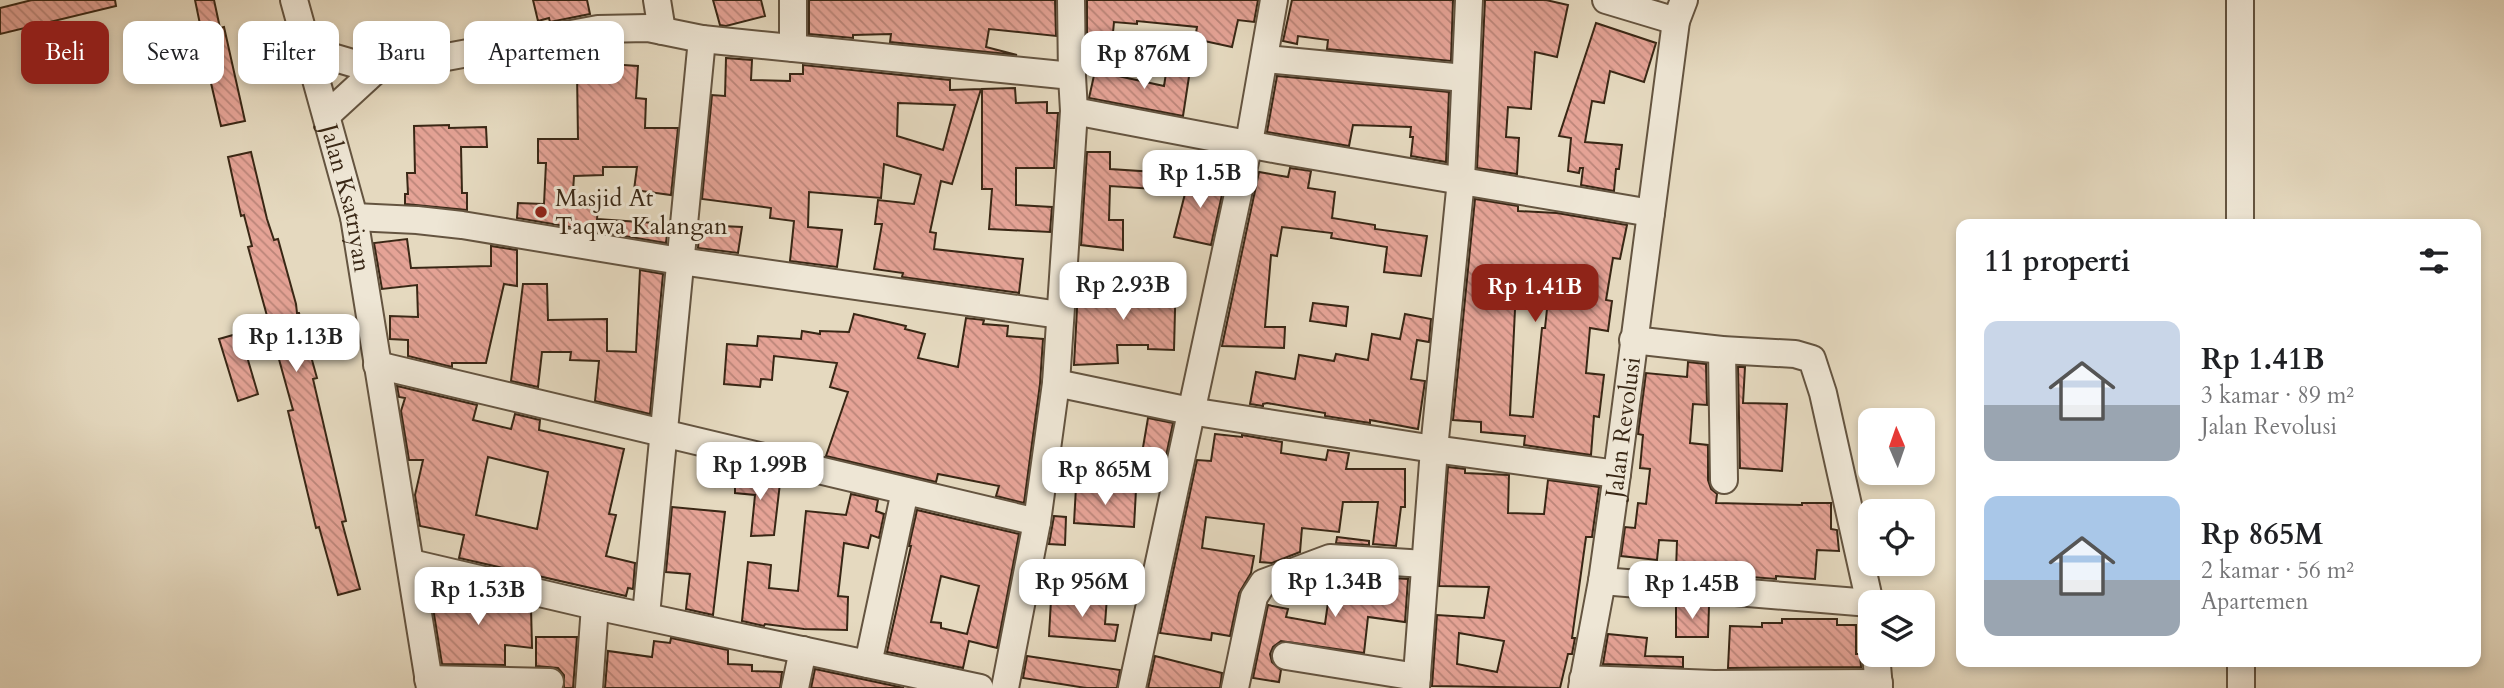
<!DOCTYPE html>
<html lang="id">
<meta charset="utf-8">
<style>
body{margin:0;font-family:Cardo,serif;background:#f2f2f2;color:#202124;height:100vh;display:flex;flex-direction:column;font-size:26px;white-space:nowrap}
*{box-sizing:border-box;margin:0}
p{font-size:23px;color:#757577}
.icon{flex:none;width:38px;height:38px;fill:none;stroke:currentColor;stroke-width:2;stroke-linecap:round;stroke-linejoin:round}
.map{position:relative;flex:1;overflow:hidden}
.side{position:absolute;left:1956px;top:219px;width:525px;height:448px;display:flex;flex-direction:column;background:#fff;border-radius:14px;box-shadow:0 4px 10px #0003}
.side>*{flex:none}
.banner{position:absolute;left:21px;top:21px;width:665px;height:63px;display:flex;gap:14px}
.needle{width:46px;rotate:358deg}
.controls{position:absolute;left:1858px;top:408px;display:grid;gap:14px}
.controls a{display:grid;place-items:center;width:77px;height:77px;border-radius:14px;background:#fff;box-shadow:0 4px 10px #0003;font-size:35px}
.price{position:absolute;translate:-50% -60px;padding:0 16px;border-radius:14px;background:#fff;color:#222;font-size:23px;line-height:46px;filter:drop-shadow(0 2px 4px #0008)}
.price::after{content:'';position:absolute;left:50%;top:42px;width:21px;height:16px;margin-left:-10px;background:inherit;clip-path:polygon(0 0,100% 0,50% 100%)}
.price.on{background:#8f2418;color:#fff}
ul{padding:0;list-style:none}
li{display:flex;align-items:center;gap:21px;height:175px;padding:0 28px}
li span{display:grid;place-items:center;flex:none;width:196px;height:140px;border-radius:14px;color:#555}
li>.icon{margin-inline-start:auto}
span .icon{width:84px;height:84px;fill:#fffc;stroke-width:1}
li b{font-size:30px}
h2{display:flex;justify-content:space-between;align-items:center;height:84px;padding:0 28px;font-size:30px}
.pill{padding:0 24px;border-radius:14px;background:#fff;box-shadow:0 4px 10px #0003;font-size:24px;line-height:63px}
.pill.on{background:#8f2418;color:#fff}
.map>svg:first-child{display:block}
</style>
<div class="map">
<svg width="2504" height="688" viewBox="0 0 2504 688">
<defs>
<pattern id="building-back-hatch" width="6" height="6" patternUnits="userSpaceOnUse" patternTransform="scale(1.75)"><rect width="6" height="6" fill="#e5a396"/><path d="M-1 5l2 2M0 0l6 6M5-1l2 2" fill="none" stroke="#bb8579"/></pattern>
</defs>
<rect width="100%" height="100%" fill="#e5d9bf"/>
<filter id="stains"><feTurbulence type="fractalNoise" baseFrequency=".00286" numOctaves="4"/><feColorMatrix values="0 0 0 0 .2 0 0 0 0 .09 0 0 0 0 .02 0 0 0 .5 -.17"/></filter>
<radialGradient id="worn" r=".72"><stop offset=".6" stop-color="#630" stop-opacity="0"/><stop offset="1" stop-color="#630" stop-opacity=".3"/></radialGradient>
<path fill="url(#building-back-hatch)" stroke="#392715" stroke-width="2" fill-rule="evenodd" d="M32,0h83l1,6 -116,28v-26z
M195,0h19l6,28 4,-1 21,94 -24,5 -17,-73h2z
M533,0h54l3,14 -40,8 -1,-4 -11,3z
M713,0h48l4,16 -39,10 -6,-1z
M809,0h246l1,36 -67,-7 -3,18 31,8 -127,-13 1,-8 -38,1v3l-44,-4z
M1087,0h171l-4,22 -16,-2 -6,27 -37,-8 2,-12 -60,-6v3l-23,-2 -2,21 -25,-3z
M1292,0h161l-2,61 -124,-12 1,-9 -30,-4 -1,8 -14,-3z
M1485,0h61l22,5 -11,52 -22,-5 -4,57 -23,-2 -2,30 13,1 -2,36 -40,-6z
M1596,23l60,20 -12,39 -34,-11 -6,32 -12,-2 -7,41 37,3 -3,24h-3l-2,22 -33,-6 2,-17h-3l-1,5 -11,-2 3,-33 -12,-2z
M529,58l4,20 -17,4 -4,-21z
M726,58l26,2 -1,20 39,1v-7h13v-9l147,15v10l31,-1 -29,95 -11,-3 -11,51 6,1 -2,16 89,10 -4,34 -117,-16 1,-4 -29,-4 8,-45h-7l3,-24 36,4 7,-29 -37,-11 -3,34 -72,-6 -1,35 34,3 -5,37 -47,-6 4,-40 -24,-3 1,-10 -69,-9 10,-104 13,1zM898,103l57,2 -12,45 -46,-14z
M608,64l30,2 -2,32 10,1 -1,29h33l-7,67 -37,-5 3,-23h-34v8l-29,1 -2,31 26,1 -1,11 71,5 -2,19 -149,-25 1,-15 26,1 2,-41h-8v-24h40l-1,-67h30z
M1167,67l23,3 -7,46 -94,-18 6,-27 69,15z
M1277,76l172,16 -3,70 -35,-6 2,-19h-3l1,-10 -58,-2 -4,21 -82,-14z
M1015,88l1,15 31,-1v11h11l-4,55h-38v37l36,2 -2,25 -61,-3 3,-40h-10v-100z
M449,125v3l37,-1 1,20h-26l1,46h5v17l-62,-6v-10h3l-1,-21h8l-1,-47z
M251,152l16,67 7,21 4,-1 18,65 1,9h2l18,65 -4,1 33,142 -4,1 18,67 -22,6 -19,-68 -3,1 -28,-117 5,-1 -45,-163 4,-1 -8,-31 -3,1 -13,-59z
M1087,152h23v17l45,3 -1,17 -44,-3 -1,34h14v30l-42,-5z
M1290,168l21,3 -3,17 27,4 -3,26 43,7v4l52,7 -6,40 -37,-4 3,-25 -56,-9 1,-5 -50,-6 -5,29 -6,-1 -6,72h20l-1,21 -62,-2 37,-174 29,5z
M1190,174l35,7 -14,64 -37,-8z
M1475,199l43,7v5l39,2 70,12 -7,34 -7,-1 -7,42 6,1 -4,30 -18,-3 -4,45 18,2 -5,42 -5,-1 -3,39 -67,-10 1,-9 -44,-4v-10l-28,-2zM1516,288l33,2 -4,38h-3l-9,89 -23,-2z
M700,225l42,2 -4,26 -40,-5z
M407,239l4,29 80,-2v-20l26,4v36l-13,-2 -18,79h-34v4l-44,-11v-16l-18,-1v-23l28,1 -1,-32 -35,4 -8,-46z
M640,270l23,4 -13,140 -55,-13 4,-40 -29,-1 1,-8h-29l-4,35 -27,-6 12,-97h24l1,36 59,-1v32l29,1z
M1168,270l8,1 -2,79 -26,-1v-4h-31l1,18 -44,2 4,-75h44v-3h26l-1,10 15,2z
M1313,303l35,4 -2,19 -36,-5z
M854,314l52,12 -1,3 20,5 -7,24 40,9 8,-49 18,2 -1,4 25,2 -1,10 36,3 -3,45 -16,119 -28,-7 3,-10 -61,-12 -2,8 -110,-26 22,-64 -18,-5 7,-24 -63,-7 -2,24 -11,-1 -1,8 -36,-3 3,-40 30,2 1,-10 43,3 1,-8 18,3v-3l29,1z
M1405,314l26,5 -2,23 -12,-2 -6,39 14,2 -7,48 -48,-9v3l-45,-7v-3l-58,-10 -4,1v2l-13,-2 6,-32 39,7 4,-24 35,6 2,-7 32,6 4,-26 28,5z
M240,333l18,61 -20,7 -19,-62z
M1688,362l18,2 1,41 -14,-1 -3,39 18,2v35l3,9 6,5 -1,9 86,2v-2h29v26l6,1 2,21 -22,-1 -2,29 -39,-3v3l-100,-8 1,-30 -18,-1 -2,20 -36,-4 4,-29 10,1 3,-25 8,1 4,-35 -10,-1 3,-33 -5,-1 8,-61 41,4z
M1738,367h7l-2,36 44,1 -5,67 -42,-3z
M397,386l80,19 -4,15 38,9 4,-15 25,6 -1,10 85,19 -15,65 7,1 -10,41 29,7 -2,26 -5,-1 -2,8 -167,-38 5,-23 -44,-9 -5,-31 8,-35h-14l-8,-49 4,-13 -6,-1zM488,457l60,15 -11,57 -61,-14z
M1148,418l25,5 -14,66 -27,-4 4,-21 4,1z
M1215,434l27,3v-2l40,7 -1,11 45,7 2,-10 21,3 -3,16h59v38h-4l-5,39 -23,-2 5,-42h-35l-4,30 -37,-4 -2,24 -28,11 -12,-1 4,-38 -58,-7 -4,31 52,8 -3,17 -12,20 -9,43 -18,-3 -1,7 -51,-7 37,-173 14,1z
M1448,467l17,2v4l44,2 -1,38 36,1 4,-34 51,7 -7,50h-6l-14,101h3l-3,16h-4l-8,34 -128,-2 5,-71 47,3 5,-31 -50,-1zM1459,633l45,8 -7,31 -40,-8z
M735,474h23v9h22l-6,52 -23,1 4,-41 -20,-2z
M1076,487l60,3 -2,37 -60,-4z
M851,494l27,6 -2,11 8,3 -5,24 -8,-3 -3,13 -24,-5 -6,53 10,1 -1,33 -43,-1 -39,-5 -1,2 -22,-5 6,-59 23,3 -2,23 29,3 8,-80 40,4z
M672,507l53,5 -12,103 -27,-6 4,-35 -24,-2z
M917,510l102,24 -22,114 -28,-7 -6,27 -76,-16 24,-106h-2zM941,576l38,10 -12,48 -26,-6v-5l-10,-1z
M1054,516l12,1 -1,28 -16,-1z
M1337,537l32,4v4l-33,-2z
M1332,574l76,5 -3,43 -37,-5 -4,36 -83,-12 -8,6 -3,7 2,8 9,8 -2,12 -26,-4 15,-73 20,4 -2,8 39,7z
M429,583l102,24 1,41 -27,-3v20l-63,-1z
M1081,595l26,2 -2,27 13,1 -3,16 -66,-5 2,-36 29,2z
M1676,603l33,3 -1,31h-32z
M1782,619h55v6h19v29h4l1,13 -133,1 2,-42 32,1v-4h20z
M1608,634l39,4 -2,18 38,1v10l-80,-3z
M536,637h41l-4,51h-9v-13l-6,-7 -22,-2z
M671,638l57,12v14l24,1v6l30,1 -2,16h-175l3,-37 44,6 2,-16 16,2z
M1027,656l93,14 -3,18h-31l-63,-10z
M1155,656l67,17 -2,15h-72z
M815,669l89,19h-93z"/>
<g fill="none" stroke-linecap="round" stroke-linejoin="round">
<defs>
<g id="minor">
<path id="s1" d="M294,0l60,217 76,471"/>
<path d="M657,0l5,31"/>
<path d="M1071,0l1,76"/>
<path d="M1606,0l70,21"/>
<path d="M2240,0v224"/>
<path d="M793,48v-48"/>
<path d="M308,50l68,20 222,-41 50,-1 54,11 370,37 2,35 205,39 372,63"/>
<path d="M1266,59l198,19"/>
<path d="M327,115l49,-45"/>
<path d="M354,217l63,3 45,5 218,36 380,54"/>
<path d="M1633,340l89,10 73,4 17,5 11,34 48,215"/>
<path d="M1722,350l2,130"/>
<path d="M377,365l660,157"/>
<path d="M1056,383l134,28 244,38 183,25"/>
<path d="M411,563l184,43 385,82"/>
<path d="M1602,581l268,22"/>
<path d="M646,615l56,-576"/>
<path d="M1876,654l3,34"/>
<path d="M1286,656l131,21"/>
<path d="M2241,662v26"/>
<path d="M868,664l37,-173"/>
<path d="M428,679l122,3"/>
<path d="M1583,679l131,5 165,-1"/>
<path d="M589,688l6,-82"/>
<path d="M795,688l8,-38"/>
<path d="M1005,688l32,-166 19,-139 18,-272"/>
<path d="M1132,688l117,-545 25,-143"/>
<path d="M1235,688l19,-91 9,-14 67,-25 95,6"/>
<path d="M1416,688l18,-239 27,-269 8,-180"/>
<path id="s2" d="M1582,688l20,-107 15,-107 59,-453 8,-21"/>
</g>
</defs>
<use href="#minor" stroke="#645440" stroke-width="30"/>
<use href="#minor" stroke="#eee6d5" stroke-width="26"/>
</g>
<circle fill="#8f2418" stroke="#eee6d5" stroke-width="2.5" cx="541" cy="212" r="7"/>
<g text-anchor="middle" stroke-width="6" stroke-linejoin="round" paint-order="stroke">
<g font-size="24" fill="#392715" stroke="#eee6d5">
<text dy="8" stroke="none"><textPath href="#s1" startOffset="205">Jalan Ksatriyan</textPath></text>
<text dy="8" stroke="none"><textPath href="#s2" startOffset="264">Jalan Revolusi</textPath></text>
</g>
<g font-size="24" fill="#392715" stroke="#eee6d5" text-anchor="start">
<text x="555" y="206">Masjid At<tspan x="555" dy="28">Taqwa Kalangan</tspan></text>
</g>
</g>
<rect width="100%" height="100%" filter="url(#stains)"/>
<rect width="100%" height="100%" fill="url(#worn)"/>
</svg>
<div class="controls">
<a><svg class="needle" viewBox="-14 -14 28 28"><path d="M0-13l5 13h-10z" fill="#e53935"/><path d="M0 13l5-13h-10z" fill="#757577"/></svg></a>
<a><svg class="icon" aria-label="locate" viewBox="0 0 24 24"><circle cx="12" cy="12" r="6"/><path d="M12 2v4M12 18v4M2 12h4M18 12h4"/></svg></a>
<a><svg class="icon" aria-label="layers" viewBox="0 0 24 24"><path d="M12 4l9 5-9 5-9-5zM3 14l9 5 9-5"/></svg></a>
</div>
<b class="price" style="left:1144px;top:91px">Rp 876M</b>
<b class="price" style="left:1200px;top:210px">Rp 1.5B</b>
<b class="price" style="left:1123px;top:322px">Rp 2.93B</b>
<b class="price on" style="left:1535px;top:324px">Rp 1.41B</b>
<b class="price" style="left:296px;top:374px">Rp 1.13B</b>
<b class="price" style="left:760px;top:502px">Rp 1.99B</b>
<b class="price" style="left:1105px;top:507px">Rp 865M</b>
<b class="price" style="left:1082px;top:619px">Rp 956M</b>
<b class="price" style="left:1335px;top:619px">Rp 1.34B</b>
<b class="price" style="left:1692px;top:621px">Rp 1.45B</b>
<b class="price" style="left:478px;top:627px">Rp 1.53B</b>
<div class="banner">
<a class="pill on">Beli</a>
<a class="pill">Sewa</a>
<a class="pill">Filter</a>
<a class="pill">Baru</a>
<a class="pill">Apartemen</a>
</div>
<section class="side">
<h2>11 properti<svg class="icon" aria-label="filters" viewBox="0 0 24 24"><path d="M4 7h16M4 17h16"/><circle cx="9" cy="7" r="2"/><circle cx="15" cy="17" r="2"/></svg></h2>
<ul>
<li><span style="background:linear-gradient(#c9d6e8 60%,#9aa5b1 0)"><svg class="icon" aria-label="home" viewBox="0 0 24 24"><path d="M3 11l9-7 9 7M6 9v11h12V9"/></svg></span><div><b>Rp 1.41B</b><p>3 kamar · 89 m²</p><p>Jalan Revolusi</p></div></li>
<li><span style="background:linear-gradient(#a9c7e8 60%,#9aa5b1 0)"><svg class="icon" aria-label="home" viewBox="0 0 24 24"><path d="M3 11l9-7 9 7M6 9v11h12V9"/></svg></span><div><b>Rp 865M</b><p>2 kamar · 56 m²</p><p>Apartemen</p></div></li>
</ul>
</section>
</div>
